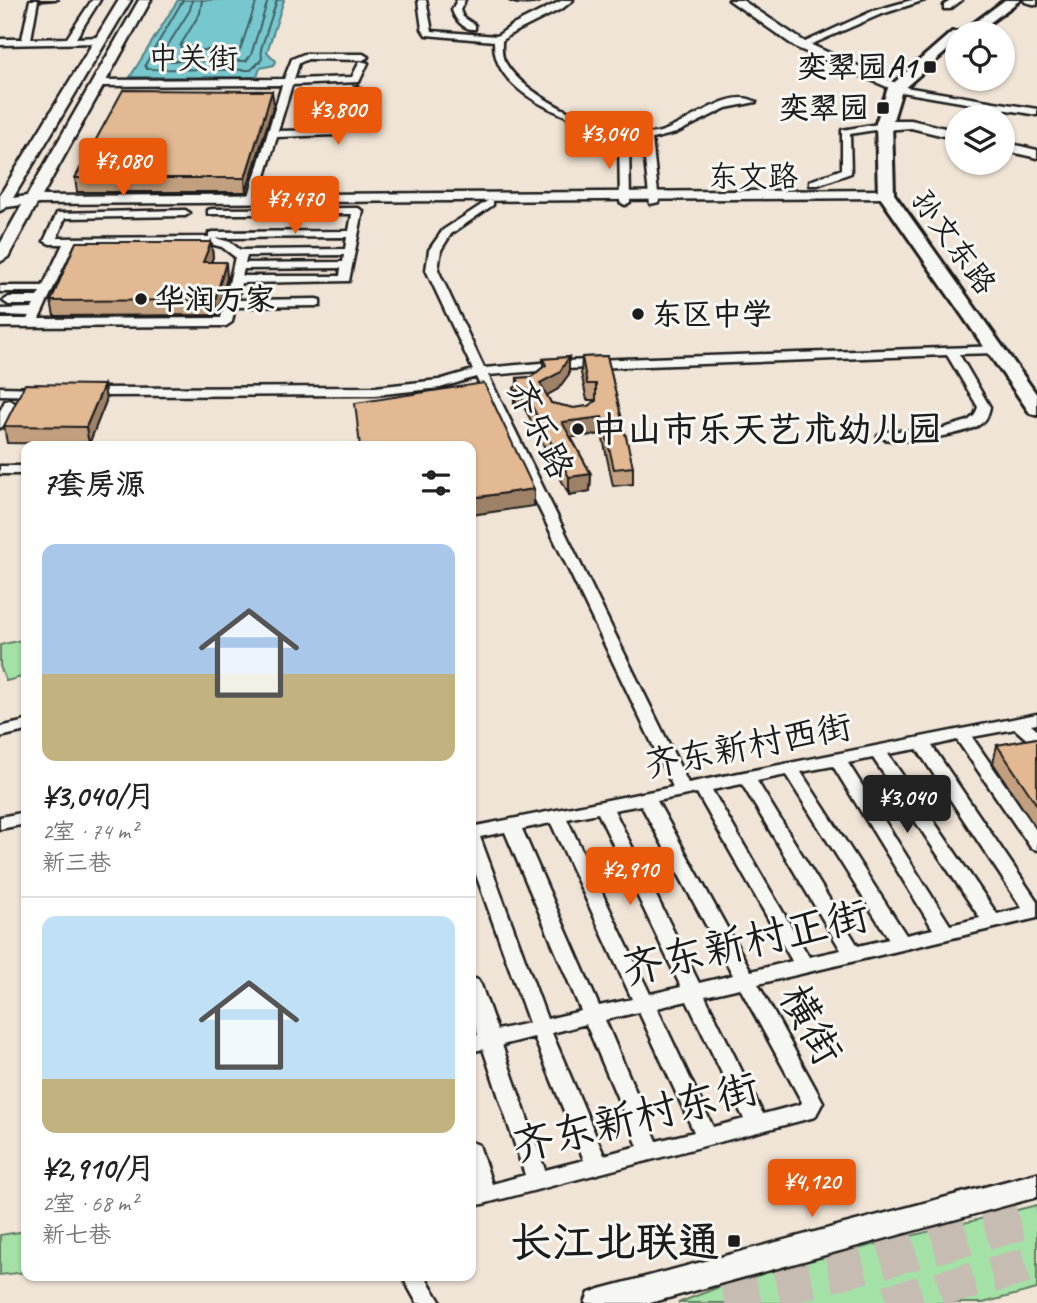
<!DOCTYPE html>
<html lang="zh">
<meta charset="utf-8">
<style>
body{margin:0;font-family:Caveat,"LXGW WenKai TC",sans-serif;background:#f2f2f2;color:#222;height:100vh;display:flex;flex-direction:column;font-size:26px;white-space:nowrap}
*{box-sizing:border-box;margin:0}
p{font-size:23px;color:#767676}
.icon{flex:none;width:38px;height:38px;fill:none;stroke:currentColor;stroke-width:2;stroke-linecap:round;stroke-linejoin:round}
.map{position:relative;flex:1;overflow:hidden}
.side{position:absolute;left:21px;top:441px;width:455px;height:840px;display:flex;flex-direction:column;background:#fff;border-radius:14px;box-shadow:0 2px 5px #0004}
.side>*{flex:none}
.fabs{position:absolute;left:945px;top:21px;display:grid;gap:14px}
.fabs a{display:grid;place-items:center;width:70px;height:70px;border-radius:50%;background:#fff;box-shadow:0 2px 5px #0004;font-size:35px}
.price{position:absolute;translate:-50% -60px;padding:0 16px;border-radius:7px;background:#ea580c;color:#fff;font-size:23px;line-height:46px;filter:drop-shadow(0 2px 4px #0008)}
.price::after{content:'';position:absolute;left:50%;top:42px;width:21px;height:16px;margin-left:-10px;background:inherit;clip-path:polygon(0 0,100% 0,50% 100%)}
.price.on{background:#222;color:#fff}
ul{padding:0;list-style:none}
li{display:grid;align-content:center;gap:14px;height:371px;padding:0 21px}
li+li{border-top:2px solid #e0e0e0}
li span{display:grid;place-items:center;height:217px;border-radius:14px;color:#555}
li>.icon{margin-inline-start:auto}
span .icon{width:126px;height:126px;fill:#fffc;stroke-width:1}
li b{font-size:30px}
h2{display:flex;justify-content:space-between;align-items:center;height:84px;padding:0 21px;font-size:30px}
.map>svg:first-child{display:block}
</style>
<div class="map">
<svg width="1037" height="1303" viewBox="0 0 1037 1303">
<rect width="100%" height="100%" fill="#f0e4d6"/>
<filter id="ink" filterUnits="userSpaceOnUse"><feTurbulence type="fractalNoise" baseFrequency=".0143" numOctaves="2"/><feDisplacementMap in="SourceGraphic" scale="14" xChannelSelector="R" yChannelSelector="G"/><feConvolveMatrix kernelMatrix="1 2 1 2 8 2 1 2 1" color-interpolation-filters="sRGB"/></filter>
<g filter="url(#ink)">
<path fill="#a4e1a7" stroke="#607e62" stroke-width="2" d="M26,639v37l-20,5 -6,-15v-21z
M1037,1205v84l-54,14h-305l69,-27z
M26,1231v41l-26,3v-40z"/>
<path fill="#77c8ce" stroke="#538387" stroke-width="2" d="M178,0h106l-17,52 9,9 -2,4 -14,3 -3,9h-127z"/>
<g fill="none" stroke-linecap="round" stroke-linejoin="round">
<path stroke="#406163" stroke-width="2" d="M183,0l-38,65 2,4 104,1 11,-11 -1,-10 16,-49
M192,0l-2,10 -29,46 2,5h83l5,-6 17,-55
M202,0l-2,13 -20,33 2,4h58l17,-50"/>
<path stroke="#c6bcb1" stroke-width="36" stroke-dasharray="36 18" stroke-linecap="butt" d="M725,1303l312,-85
M887,1303l150,-40"/>
<defs>
<path id="street" d="M30,0h8l-7,39 36,-1 25,-38h8l-24,38 24,-1 4,3 -4,3 -100,2v-6h22z
M418,0h8l6,31 65,5 14,-10 52,-26h10l-10,8 -54,27 -7,6c0,7 -1,15 3,21 20,37 110,77 151,71 26,-4 73,-48 100,-31l-30,6 -50,25 -24,6 7,63 -9,2 -7,-61c-45,-17 -151,-39 -149,-102l-68,-6 -4,-6z
M457,0h8l-5,10 3,7 12,8v4c-11,1 -20,-9 -23,-19z
M510,0h31c-7,4 -24,4 -31,0z
M912,0h13l-46,15 -69,30 -7,-2 70,-32z
M952,0h10l-12,9h-6v-4z
M1024,0h13v5l-12,-3z
M304,54h59l5,3 -5,3 -55,-1 -9,4 -5,16 58,-2 8,-16 8,2 -9,19 -67,3 -14,46 50,-1 8,-23 13,-6 3,-11 5,-3 5,3 -4,13 -13,6 -10,26 -58,2 -19,62 -5,3 -5,-3 34,-114 -183,1 -5,-3 5,-3 185,-1 8,-20z
M905,87l132,22v6l-135,-23 -2,-2z
M884,123l5,3 -2,2 -37,6 1,39 -33,12h-8v-4l32,-12v-39z
M624,137l5,3 1,62 -5,3 -5,-3 -1,-62z
M489,200l4,1v4l-42,29 -10,16 -3,20 46,98 80,-7 437,-15 2,3 -6,4 -38,1 31,53c-2,8 -3,13 -11,18 -14,10 -88,22 -101,11l7,-4 59,-4 24,-7 7,-6 3,-8 -31,-52 -383,14 -76,6 200,408 349,-69v10l-6,1 6,5v14l-6,-1 -16,-14 -43,8 65,94v19l-6,-2 -74,-108 -25,6 105,155v17l-279,66 65,118 -8,15 -344,90v-65l8,3 13,39 33,-9 -42,-126 -12,3v-16l7,-1 -7,-22v-35l7,2 3,5 16,45 32,-7 -58,-162v-34l202,-40 -197,-410 -36,11 -65,7 -292,1 -6,-4 6,-4 292,-1 64,-7 34,-10 -47,-100 3,-20 14,-20zM917,749l105,159 -25,6 -109,-160zM873,758l107,160 -30,7 -102,-162zM833,766l100,163 -27,6 -105,-163zM786,775l103,164 -31,7 -101,-165zM742,784l99,166 -32,7 -97,-167zM697,793l95,168 -41,10 -94,-170zM641,805l92,170 -34,8 -85,-173zM598,813l83,174 -31,7 -83,-175zM551,823l81,176 -33,7 -77,-177zM505,832l76,179 -34,8 -67,-182zM740,988l62,114 -1,2 -38,10 -58,-118zM687,1001l57,118 -31,8 -56,-119zM639,1012l55,120 -37,9 -52,-121zM586,1024l52,122 -34,9 -52,-122zM534,1037l50,123 -39,10 -43,-125z
M358,208l5,3 -14,70 -108,2 -4,17 79,-1 4,1v6l-85,1 -3,15 -6,4 -226,1v-8h27l2,-3 -29,-1v-6l32,-1 2,-3h-25l-6,-4 6,-4h28l3,-5h-40v-6h43l20,-42h-13l-6,-3 13,-28 128,-3 5,3 -5,3 -120,2 -8,20 152,-1v-4l4,-1 136,-1 3,-17h-144v-4l4,-1zM347,237l-2,12 -105,1 -10,-8 -15,-4zM203,242l19,5 13,10 -14,61 -182,1 35,-75zM344,255l-1,7 -98,1 2,-7zM341,268l-1,8h-98l2,-7z
M0,387l43,1 6,4 -6,4 -43,-1z
M10,400l6,4 -9,20 -7,4v-17l5,-10z
M0,466h26v8h-26z
M26,721v10l-26,6v-10z
M26,812v12l-26,5v-12z
M402,1276h23l16,27h-24z"/>
<path id="secondary" d="M119,0h12l-118,198 14,-2 112,-196h12l-109,196 844,-6 7,4 -7,4 -849,6 -29,53 -8,5v-18l22,-39 -15,2 -7,4v-16z
M729,0h13l63,42 106,48 -10,3 -104,-45z
M892,120h19l46,11v8l-46,-11 -27,2 -7,-4z
M1003,142l34,8v8l-34,-8z
M1037,1173v24l-387,106h-65l4,-10 11,-4z"/>
<path id="primary" d="M1005,0h15l-44,33h-19v9l-55,48 -10,33 2,71 143,201v20l-7,-2 -152,-219 -2,-71 12,-35 64,-56h10z"/>
</defs>
<use href="#street" stroke="#1c1c1c" stroke-width="5"/>
<use href="#secondary" stroke="#1c1c1c" stroke-width="5"/>
<use href="#primary" stroke="#1c1c1c" stroke-width="6"/>
<use href="#street" fill="#f6f6f2" fill-rule="evenodd"/>
<use href="#secondary" fill="#f6f6f2" fill-rule="evenodd"/>
<use href="#primary" fill="#f6f6f2" fill-rule="evenodd"/>
</g>
<path fill="#c29f7e" stroke="#1c1c1c" stroke-width="2" d="M40,0h20l-20,2z
M274,104l-28,88h-169l-2,-14z
M211,242l2,15 -2,5 16,16 -10,37 -163,1 -3,-15z
M607,356l26,111v17l-20,2 -11,-52 -31,3 20,37 -1,17 -21,4 -46,-90 -7,3 -2,-3v-17l3,-2v-8l14,-1 12,-10v-8l26,-2v17l-11,15 -11,6 4,8 23,5 14,-2 8,-6h-9l-6,-27 1,-16z
M104,385l2,16 -17,43 -82,-1 -3,-17z
M1037,738v92l-44,-67 4,-18z"/>
<path fill="#9e8267" stroke="#1c1c1c" stroke-width="2" d="M272,91l2,13 -28,88 -1,-14z
M211,242l2,15 -8,20 -2,-15z
M226,262l1,16 -10,37 -2,-15z
M569,357v17l-11,15 -18,10v-16z
M104,385l2,16 -17,43 -3,-17z
M523,389v16l-7,3 -1,-17z
M602,417v17l-40,4v-16z
M591,474l-1,17 -21,4v-18z
M534,489v17l-63,9v-17z"/>
<path fill="#e2b993" stroke="#1c1c1c" stroke-width="2" d="M123,90l149,1 -27,87h-170z
M76,242h135l-8,20h23l-11,38 -164,1z
M607,356l26,111 -19,2 -12,-52 -40,5 29,52 -22,3 -46,-88 -8,2 -1,-3 6,-4 -3,-6 14,-1 15,-12 -3,-6 26,-2 -10,16 -19,10 11,20 23,5 14,-2 8,-5v-17h-9l-5,-27z
M484,383l50,106 -63,9v-52h-111l-5,-43z
M25,384l79,1 -18,42 -82,-1z
M1037,738v67l-40,-60z"/>
</g>
<g fill="#1c1c1c" stroke="#f6f6f2" stroke-width="2.5">
<rect x="923" y="60" width="14" height="14" rx="3.5"/>
<rect x="876" y="101" width="14" height="14" rx="3.5"/>
<circle cx="141" cy="299" r="7"/>
<circle cx="638" cy="314" r="7"/>
<circle cx="578" cy="429" r="7"/>
<rect x="727" y="1234" width="14" height="14" rx="3.5"/>
</g>
<g text-anchor="middle" stroke-width="6" stroke-linejoin="round" paint-order="stroke">
<g font-size="30" fill="#1c1c1c" stroke="#f6f6f2">
<text x="193" y="68">中关街</text>
<text x="753" y="186">东文路</text>
<text transform="translate(954 242) rotate(54)" y="10">孙文东路</text>
</g>
<g font-size="30" font-weight="bold" fill="#1c1c1c" stroke="#f6f6f2" text-anchor="end">
<text x="916" y="77">奕翠园A1</text>
<text x="869" y="118">奕翠园</text>
<text x="155" y="309" text-anchor="start">华润万家</text>
<text x="652" y="324" text-anchor="start">东区中学</text>
</g>
<g font-size="35" fill="#1c1c1c" stroke="#f6f6f2">
<text transform="translate(541 429) rotate(64)" y="12">齐乐路</text>
<text transform="translate(748 745) rotate(-11)" y="12">齐东新村西街</text>
</g>
<g font-size="35" font-weight="bold" fill="#1c1c1c" stroke="#f6f6f2" text-anchor="start">
<text x="592" y="441">中山市乐天艺术幼儿园</text>
</g>
<g font-size="42" fill="#1c1c1c" stroke="#f6f6f2">
<text transform="translate(745 941) rotate(-13)" y="15">齐东新村正街</text>
<text transform="translate(812 1024) rotate(61)" y="15">横街</text>
<text transform="translate(635 1116) rotate(-14)" y="15">齐东新村东街</text>
</g>
<g font-size="42" font-weight="bold" fill="#1c1c1c" stroke="#f6f6f2" text-anchor="end">
<text x="720" y="1256">长江北联通</text>
</g>
</g>
</svg>
<div class="fabs">
<a><svg class="icon" aria-label="locate" viewBox="0 0 24 24"><circle cx="12" cy="12" r="6"/><path d="M12 2v4M12 18v4M2 12h4M18 12h4"/></svg></a>
<a><svg class="icon" aria-label="layers" viewBox="0 0 24 24"><path d="M12 4l9 5-9 5-9-5zM3 14l9 5 9-5"/></svg></a>
</div>
<b class="price" style="left:338px;top:147px">¥3,800</b>
<b class="price" style="left:609px;top:171px">¥3,040</b>
<b class="price" style="left:123px;top:198px">¥7,080</b>
<b class="price" style="left:295px;top:236px">¥7,470</b>
<b class="price on" style="left:907px;top:835px">¥3,040</b>
<b class="price" style="left:630px;top:907px">¥2,910</b>
<b class="price" style="left:812px;top:1219px">¥4,120</b>
<section class="side">
<h2>7套房源<svg class="icon" aria-label="filters" viewBox="0 0 24 24"><path d="M4 7h16M4 17h16"/><circle cx="9" cy="7" r="2"/><circle cx="15" cy="17" r="2"/></svg></h2>
<ul>
<li><span style="background:linear-gradient(#a9c7e8 60%,#c2b280 0)"><svg class="icon" aria-label="home" viewBox="0 0 24 24"><path d="M3 11l9-7 9 7M6 9v11h12V9"/></svg></span><div><b>¥3,040/月</b><p>2室 · 74 m²</p><p>新三巷</p></div></li>
<li><span style="background:linear-gradient(#bfe0f5 75%,#c2b280 0)"><svg class="icon" aria-label="home" viewBox="0 0 24 24"><path d="M3 11l9-7 9 7M6 9v11h12V9"/></svg></span><div><b>¥2,910/月</b><p>2室 · 68 m²</p><p>新七巷</p></div></li>
</ul>
</section>
</div>
